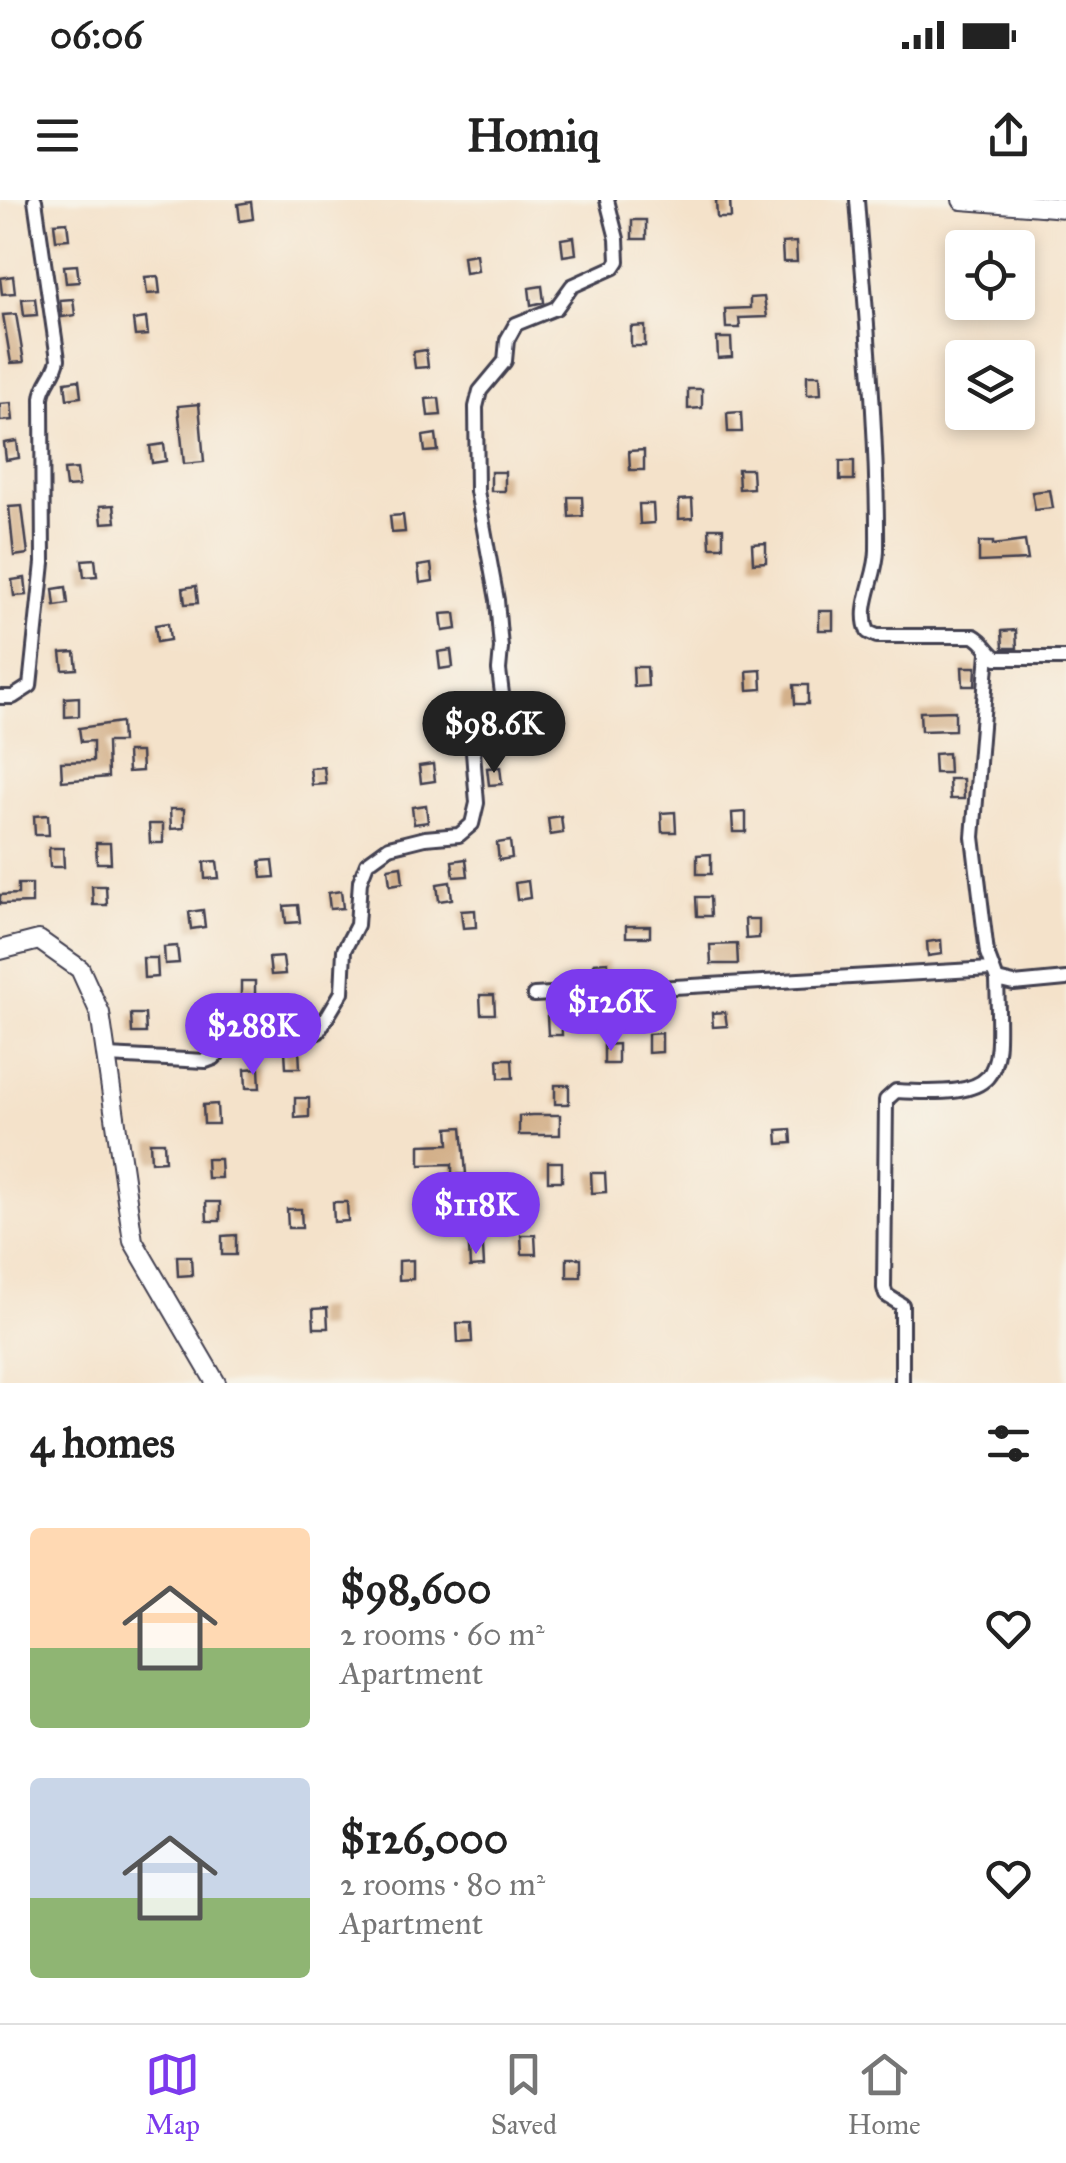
<!DOCTYPE html>
<meta charset="utf-8">
<style>
body{margin:0;font-family:"IM FELL Great Primer",serif;background:#f6f6f6;color:#222;height:100vh;display:flex;flex-direction:column;font-size:38px;white-space:nowrap}
*{box-sizing:border-box;margin:0}
p{font-size:32px;color:#767676}
.icon{flex:none;width:55px;height:55px;fill:none;stroke:currentColor;stroke-width:2;stroke-linecap:round;stroke-linejoin:round}
.map{position:relative;height:1183px;overflow:hidden}
.sheet{display:flex;flex-direction:column;background:#fff;flex:1}
.sheet>*{flex:none}
.controls{position:absolute;left:945px;top:30px;display:grid;gap:20px}
.controls a{display:grid;place-items:center;width:90px;height:90px;border-radius:10px;background:#fff;box-shadow:0 5px 15px #0003;font-size:50px}
.price{position:absolute;translate:-50% -85px;padding:0 22px;border-radius:35px;background:#7c3aed;color:#fff;font-size:32px;line-height:65px;filter:drop-shadow(0 2px 5px #0008)}
.price::after{content:'';position:absolute;left:50%;top:60px;width:30px;height:22px;margin-left:-15px;background:inherit;clip-path:polygon(0 0,100% 0,50% 100%)}
.price.on{background:#222;color:#fff}
ul{padding:0;list-style:none}
li{display:flex;align-items:center;gap:30px;height:250px;padding:0 30px}
li span{display:grid;place-items:center;flex:none;width:280px;height:200px;border-radius:10px;color:#555}
li>.icon{margin-inline-start:auto}
span .icon{width:120px;height:120px;fill:#fffc;stroke-width:1}
li b{font-size:42px}
h2{display:flex;justify-content:space-between;align-items:center;height:120px;padding:0 30px;font-size:42px}
.status{display:flex;justify-content:space-between;align-items:center;height:70px;padding:0 50px;background:#fff;direction:ltr}
.status svg{height:28px;fill:currentColor}
header{display:flex;justify-content:space-between;align-items:center;height:130px;padding:0 30px;background:#fff;font-size:45px;font-weight:700}
.tab-bar{display:flex;justify-content:space-around;align-items:center;height:140px;border-top:2px solid #e0e0e0;background:#fff;font-size:28px;color:#767676}
.tab-bar a{display:grid;justify-items:center;gap:5px}
.tab-bar .on{color:#7c3aed}
.map>svg:first-child{display:block}
</style>
<div class="status"><b>06:06</b><svg viewBox="0 0 49 12"><path d="M0 12V9h3v3zM5 12V6h3v6zM10 12V3h3v9zM15 12V0h3v12zM26 1h20v11H26zM47 4h2v5h-2z"/></svg></div>
<header><svg class="icon" aria-label="menu" viewBox="0 0 24 24"><path d="M4 6h16M4 12h16M4 18h16"/></svg>Homiq<svg class="icon" aria-label="share" viewBox="0 0 24 24"><path d="M12 15V3M7 8l5-5 5 5M5 13v7h14v-7"/></svg></header>
<div class="map">
<svg width="1066" height="1183" viewBox="0 0 1066 1183">
<rect width="100%" height="100%" fill="#f7f3e8"/>
<filter id="ink" filterUnits="userSpaceOnUse"><feTurbulence type="fractalNoise" baseFrequency=".01" numOctaves="2"/><feDisplacementMap in="SourceGraphic" scale="20" xChannelSelector="R" yChannelSelector="G"/><feConvolveMatrix kernelMatrix="1 2 1 2 8 2 1 2 1" color-interpolation-filters="sRGB"/></filter>
<filter id="wash" filterUnits="userSpaceOnUse"><feTurbulence type="fractalNoise" baseFrequency=".0048" numOctaves="4" result="noise"/><feDisplacementMap in="SourceGraphic" scale="40" xChannelSelector="R" yChannelSelector="G"/><feGaussianBlur stdDeviation="2.25" result="paint"/><feColorMatrix in="noise" values="0 0 0 0 0 0 0 0 0 0 0 0 0 0 0 0 0 1.4 0 .05"/><feComposite in="paint" operator="in"/></filter>
<g filter="url(#wash)">
<rect width="100%" height="100%" fill="#f4e2ca"/>
<g id="blocks">
<path fill="#d3b08a" d="M716,0h14l1,18h-14z
M251,2l2,17 -13,2 -2,-17z
M632,20h14v19h-14z
M67,22l2,17 -13,1 -2,-17z
M574,37l2,17 -13,2 -2,-17z
M796,42l1,20h-14l-1,-19z
M476,54l2,17 -13,2 -2,-17z
M77,65l2,17 -13,1 -2,-17z
M13,76l2,17 -13,1 -2,-16z
M158,76l2,17 -13,1 -2,-17z
M542,86l2,16 -13,3 -2,-17z
M764,97l3,20 -28,1 1,10h-14l-1,-19 25,-1v-10z
M35,98l2,17 -13,1 -2,-17z
M73,99l2,16 -13,2 -2,-17z
M16,114l8,48 -13,1 -8,-48z
M146,118l2,17 -13,1 -2,-16z
M645,126v20h-14v-19z
M717,138h14l1,19 -14,1z
M426,150l2,17 -13,1 -2,-16z
M807,175h13l1,19 -14,1z
M79,180l2,17 -14,2 -2,-17z
M688,189h14v19l-14,1z
M439,198l2,17 -13,1 -2,-17z
M11,203l2,17 -13,1v-17z
M199,204l5,58 -20,2 -6,-58z
M741,212l1,20h-14l-1,-19z
M436,234l2,17 -13,1 -2,-16z
M17,241l2,17 -13,2 -2,-17z
M164,244l2,17 -14,2 -2,-17z
M644,250v20h-14l-1,-19z
M840,261h14v19h-14z
M77,269l2,17 -13,1 -2,-17z
M738,269h14l1,19 -14,1z
M491,272h14v19h-14z
M1050,290l3,18 -18,2 -3,-18z
M568,297h14l1,19 -14,1z
M692,299l1,19 -14,1v-19z
M639,304h14l1,19 -14,1z
M114,305l2,17 -14,1 -2,-17z
M22,306l6,48 -14,2 -5,-49z
M403,315l2,17 -13,1 -2,-17z
M709,328h14v19h-13z
M1025,341l3,19 -49,2v-20h14v3z
M766,343v19l-13,1 -1,-19z
M95,359l2,17 -13,1 -2,-17z
M431,364l2,17 -13,2 -2,-17z
M25,378l2,17 -13,1 -2,-16z
M196,386l2,17 -13,1 -2,-16z
M66,387l2,17 -13,2 -2,-17z
M819,411h14v19h-14z
M455,413l2,16 -14,2 -2,-17z
M168,423l2,17 -13,2 -2,-17z
M1016,430l1,18h-14l-1,-17z
M451,450l2,17 -13,2 -2,-17z
M75,452l2,17 -14,1 -2,-17z
M633,467h14l1,19 -14,1z
M962,467h14l-1,19h-12z
M761,470l1,19 -14,1 -1,-19z
M794,485h14v19h-13z
M79,497v19l-14,1v-19z
M955,511v19l-34,1 -1,-19z
M121,522l1,20h-15l1,35 -46,4 -1,-19 32,-1v-20l-12,1 -2,-14z
M127,552h14l1,19 -14,1z
M948,553l1,20h-14l-1,-19z
M433,564l2,17 -14,2 -2,-17z
M324,567l2,17 -14,1 -2,-17z
M500,567l2,17 -13,1 -2,-17z
M949,579h14l1,20h-14z
M426,605l2,17 -14,2 -2,-17z
M170,609h14v19l-13,1z
M675,612l1,20h-14l-1,-19z
M746,612v20h-13l-1,-19z
M48,615l1,20h-14l-1,-19z
M561,616l2,17 -13,2 -2,-17z
M149,624h14v19h-13z
M510,641l2,17 -13,2 -2,-17z
M96,643h14l1,20h-14z
M49,648h14l1,19h-14z
M711,654v20h-14v-19z
M466,659l2,17 -14,1 -2,-16z
M273,660l2,17 -13,1 -2,-17z
M217,661l2,17 -14,1 -1,-17z
M401,666l2,17 -13,2 -2,-17z
M528,681l2,17 -13,2 -2,-17z
M450,682l2,17 -13,2 -2,-17z
M18,684h14v19l-32,1v-9l18,-1z
M92,686h14l1,19h-14z
M341,691l2,17 -13,1 -2,-16z
M696,697h14l1,19h-14z
M298,705l2,17 -14,1 -2,-17z
M203,710l2,17 -14,2 -2,-17z
M475,710l1,17 -13,1 -2,-17z
M745,719h14v19l-13,1z
M626,726h24v11h-24z
M941,740l1,14 -14,2 -1,-14z
M737,744l1,20h-27l-1,-19z
M177,746l2,17 -14,1 -1,-17z
M283,757l2,17 -14,1 -2,-17z
M143,758h14l1,19 -14,1z
M608,762v19l-14,1v-19z
M241,781h14v19l-14,1z
M480,795h14l1,19h-14z
M224,806h14v19l-14,1z
M725,812l2,14 -14,1 -1,-14z
M131,814h14l1,19h-14z
M561,815l1,20h-14l-1,-19z
M205,823l1,20h-14l-1,-19z
M662,833v19l-14,1v-19z
M618,844v20h-14v-19z
M299,849l1,19h-14l-1,-18z
M498,859h14l1,19h-14z
M259,868l1,20h-14l-1,-19z
M555,885h14v19h-14z
M295,898h14v19l-14,1z
M217,904l1,20h-14l-1,-19z
M532,915h28v20h-41v-19z
M462,927l4,47 -14,1v-11l-32,1v-20l29,-1 -1,-16z
M791,929l1,14 -14,1 -1,-14z
M150,942h14l1,19 -14,1z
M206,959h14l1,19h-14z
M548,962h14v19h-14z
M591,973h14l1,19 -14,1z
M206,1002h14v19h-13z
M333,1002h14l1,19 -14,1z
M287,1009h14l1,19h-14z
M449,1010l1,20h-14l-1,-19z
M236,1035v20h-14v-19z
M521,1035h14l1,19h-14z
M469,1047h14l1,19 -14,1z
M177,1056h14l1,19 -14,1z
M567,1058h14v19h-14z
M413,1060v19l-14,1v-19z
M327,1108l1,20h-14l-1,-19z
M457,1123h14l1,19 -14,1z"/>
</g>
</g>
<g filter="url(#ink)">
<use href="#blocks" fill-opacity="0" stroke="#423f50" stroke-width="2.5"/>
<g fill="none" stroke-linecap="round" stroke-linejoin="round">
<defs>
<path id="street" d="M857,0c9,117 21,234 20,350 0,27 -20,57 -9,82l9,4h97c11,6 13,15 23,22h69
M988,452l-15,185 14,116 10,27 17,4 52,-5
M0,497h13l17,-11 13,-123 -1,-165c1,-15 14,-24 16,-39l-23,-159
M534,795l457,-26
M107,856l99,5 8,-3 16,-17 65,-1 23,-8 24,-40 2,-42 13,-25 3,-44 7,-18 22,-16 36,-9 34,-3 13,-11 5,-21 -4,-51 5,-7 24,-11 3,-16 -6,-48 2,-22 -4,-48 -20,-109 -1,-84 4,-16 25,-30 2,-21 9,-16 40,-16 16,-22 42,-19 4,-6 -1,-22 -10,-39
M902,1183v-78l-16,-10 -2,-7 2,-188 10,-9c111,6 104,-12 101,-111"/>
<path id="secondary" d="M962,0l104,8
M0,750l39,-10 41,29 20,44 33,228 83,142"/>
</defs>
<use href="#street" stroke="#423f50" stroke-width="18"/>
<use href="#secondary" stroke="#423f50" stroke-width="22"/>
<use href="#street" stroke="#fff" stroke-width="12"/>
<use href="#secondary" stroke="#fff" stroke-width="18"/>
</g>
</g>
</svg>
<div class="controls">
<a><svg class="icon" aria-label="locate" viewBox="0 0 24 24"><circle cx="12" cy="12" r="6"/><path d="M12 2v4M12 18v4M2 12h4M18 12h4"/></svg></a>
<a><svg class="icon" aria-label="layers" viewBox="0 0 24 24"><path d="M12 4l9 5-9 5-9-5zM3 14l9 5 9-5"/></svg></a>
</div>
<b class="price on" style="left:494px;top:576px">$98.6K</b>
<b class="price" style="left:611px;top:854px">$126K</b>
<b class="price" style="left:253px;top:878px">$288K</b>
<b class="price" style="left:476px;top:1057px">$118K</b>
</div>
<section class="sheet">
<h2>4 homes<svg class="icon" aria-label="filters" viewBox="0 0 24 24"><path d="M4 7h16M4 17h16"/><circle cx="9" cy="7" r="2"/><circle cx="15" cy="17" r="2"/></svg></h2>
<ul>
<li><span style="background:linear-gradient(#ffd9b3 60%,#8fb573 0)"><svg class="icon" aria-label="home" viewBox="0 0 24 24"><path d="M3 11l9-7 9 7M6 9v11h12V9"/></svg></span><div><b>$98,600</b><p>2 rooms · 60 m²</p><p>Apartment</p></div><svg class="icon" aria-label="heart" viewBox="0 0 24 24"><path d="M12 20l-8-8c-3-5 5-10 8-4 3-6 11-1 8 4z"/></svg></li>
<li><span style="background:linear-gradient(#c9d6e8 60%,#8fb573 0)"><svg class="icon" aria-label="home" viewBox="0 0 24 24"><path d="M3 11l9-7 9 7M6 9v11h12V9"/></svg></span><div><b>$126,000</b><p>2 rooms · 80 m²</p><p>Apartment</p></div><svg class="icon" aria-label="heart" viewBox="0 0 24 24"><path d="M12 20l-8-8c-3-5 5-10 8-4 3-6 11-1 8 4z"/></svg></li>
</ul>
</section>
<nav class="tab-bar">
<a class="on"><svg class="icon" aria-label="map" viewBox="0 0 24 24"><path d="M3 6l6-2 6 2 6-2v14l-6 2-6-2-6 2zM9 4v14M15 6v14"/></svg>Map</a>
<a><svg class="icon" aria-label="saved" viewBox="0 0 24 24"><path d="M7 4h10v16l-5-4-5 4z"/></svg>Saved</a>
<a><svg class="icon" aria-label="home" viewBox="0 0 24 24"><path d="M3 11l9-7 9 7M6 9v11h12V9"/></svg>Home</a>
</nav>
